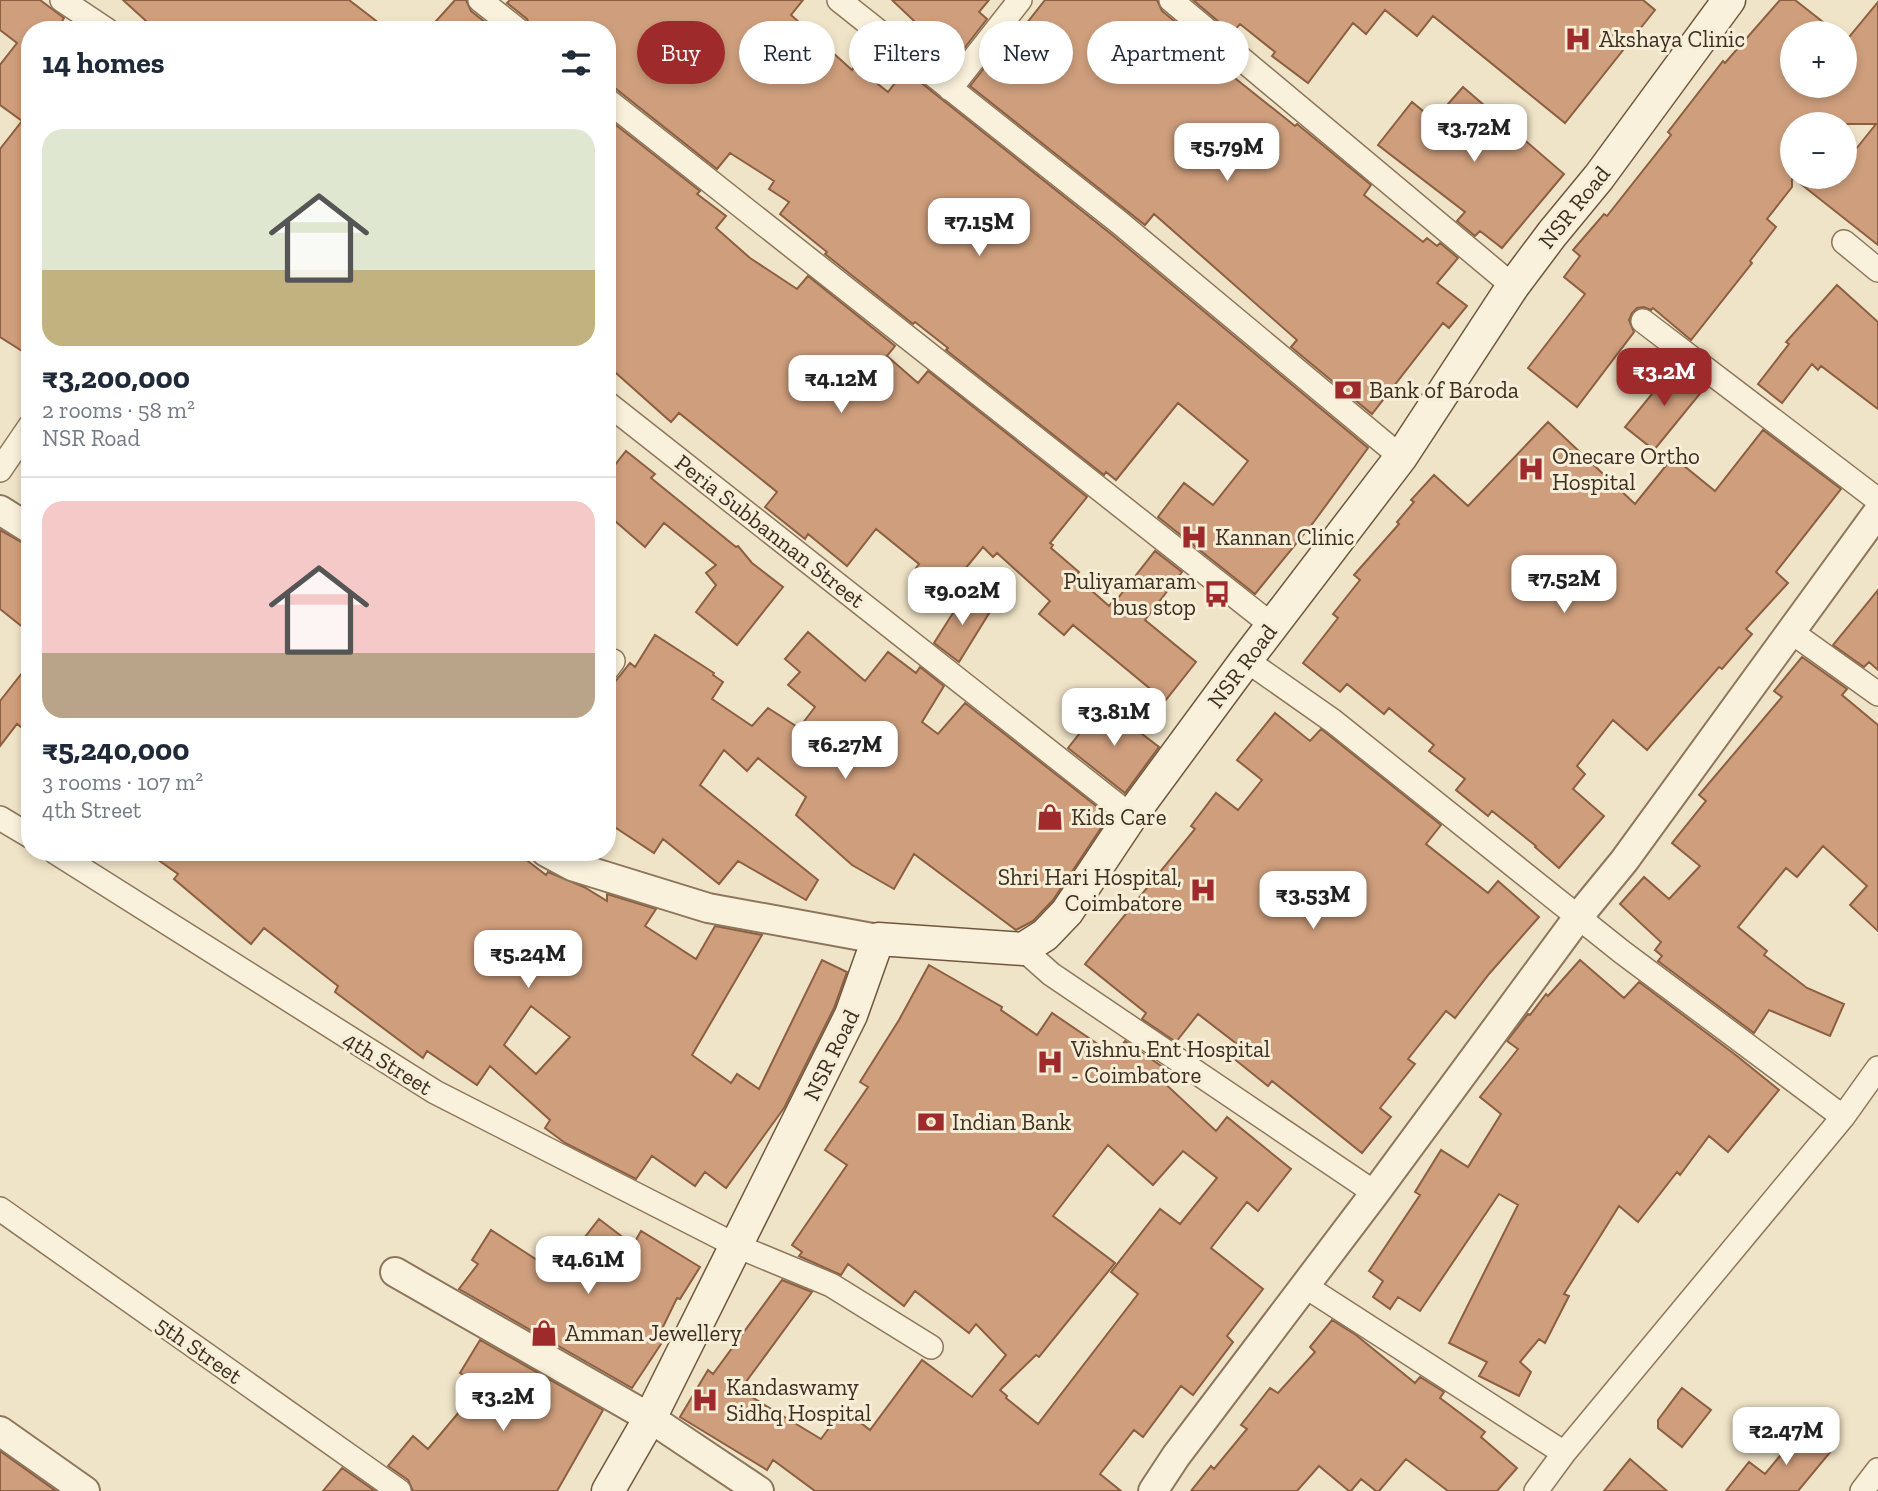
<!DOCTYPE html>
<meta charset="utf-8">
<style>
body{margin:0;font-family:"Zilla Slab",serif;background:#f2f2f3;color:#1f2937;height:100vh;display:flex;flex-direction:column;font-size:26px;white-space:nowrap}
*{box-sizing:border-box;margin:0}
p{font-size:23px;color:#747a83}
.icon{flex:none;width:38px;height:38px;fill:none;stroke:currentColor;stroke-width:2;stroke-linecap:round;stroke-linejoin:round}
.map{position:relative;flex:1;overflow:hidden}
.drawer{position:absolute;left:21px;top:21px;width:595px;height:840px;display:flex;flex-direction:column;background:#fff;border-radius:28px;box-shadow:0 4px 10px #0003}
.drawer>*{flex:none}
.top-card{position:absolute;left:637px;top:21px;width:665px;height:63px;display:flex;gap:14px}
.tools{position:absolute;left:1780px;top:21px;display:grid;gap:14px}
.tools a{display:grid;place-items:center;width:77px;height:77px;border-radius:50%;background:#fff;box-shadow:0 4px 10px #0003;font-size:35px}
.price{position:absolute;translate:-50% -60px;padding:0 16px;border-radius:14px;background:#fff;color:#222;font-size:23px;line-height:46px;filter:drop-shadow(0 2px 4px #0008)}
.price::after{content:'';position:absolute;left:50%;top:42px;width:21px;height:16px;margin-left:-10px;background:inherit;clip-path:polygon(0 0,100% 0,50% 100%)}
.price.selected{background:#9e2a2b;color:#fff}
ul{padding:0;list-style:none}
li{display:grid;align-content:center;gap:14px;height:371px;padding:0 21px}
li+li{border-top:2px solid #e0e1e3}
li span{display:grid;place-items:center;height:217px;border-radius:21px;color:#555}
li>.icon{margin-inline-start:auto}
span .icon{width:126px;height:126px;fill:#fffc;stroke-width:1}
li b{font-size:30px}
h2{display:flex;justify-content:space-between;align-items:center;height:84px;padding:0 21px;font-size:30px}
.chip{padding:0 24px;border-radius:32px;background:#fff;box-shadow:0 4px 10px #0003;font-size:24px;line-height:63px}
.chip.selected{background:#9e2a2b;color:#fff}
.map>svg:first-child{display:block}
</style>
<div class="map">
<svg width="1878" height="1491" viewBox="0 0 1878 1491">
<rect width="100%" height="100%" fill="#f0e4c8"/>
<path fill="#cf9f7d" stroke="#8d5f41" stroke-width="2" fill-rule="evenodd" d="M0,0h40l24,18 -7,12h-27v326l-30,-19v-188l22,-28 -22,-16v-40l17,-22 -17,-13z
M123,0h226l39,30h-232z
M455,0h11l5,11 24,19h-67z
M510,0h293l-12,15 61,55 3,-4 33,26 17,-22 206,164 257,214 -55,75 -58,71 -97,-77 26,-34 29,22 35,-44 -70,-58 -62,77 -10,-8 -2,3 -158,-125 2,-2 -33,-26 -2,2 -88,-70 2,-2 -47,-38 9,-12 -20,-13 5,-8 -44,-28 -13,16 -101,-80 -9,-3v-56h-75l-5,-11 -20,-16z
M892,0h97l-10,12 8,7 -39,50 -26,-21 9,-11z
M1045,0h112l5,11 52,43 -3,5 84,67 2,-2 74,61 -7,10 59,47 4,-4 10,8 3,-3 18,15 -21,25 30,23 -18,22 -6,-5 -71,91 -81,-67 6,-7 -143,-126 -9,11 -175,-139 38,-48 4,4z
M1193,0h450l12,10 -90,113 -132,-107 -16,20 -32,-26 -19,24 -13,-11 -45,60 -36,-27 3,-4 -35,-28 -8,9z
M1780,0h15l42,33h-45v53h52v-43l34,-41v243l-86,-68v10l-25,32 9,8 -26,34 2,2 -61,77 -38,-32 -2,2 -7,-3 -7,1 -5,5 -3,7 5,12 -57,75 -49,-39 57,-74 -21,-17 16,-21 -7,-6 31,-36 3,2 64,-81 -3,-3 55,-71 2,2zM1792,124h84l-32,40v13h-52z
M1463,87l101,87 -62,74 -22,-17 -5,5 -18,-15 8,-9 -87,-67 34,-43 22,18z
M607,118l93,73 -3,3 29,22 -10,12 34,30 47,31 11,-13 87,70 -8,10 31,27 10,-12 159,126 -37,46 3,2 -2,3 28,24 -4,4 34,30 7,-9 2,1 37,-47 27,21 -37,48 51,42 -31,39 -92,-76 -9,10 -25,-21 11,-13 -53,-48 -4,4 -10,-10 -37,45 -30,-24 3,-4 -43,-35 -29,37 -39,-32 -3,5 -40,-32 12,-15 -98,-79 -8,9 -64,-57z
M1837,285l41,37v87l-57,-43 -3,4 -6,-6 -30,39 -24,-19 31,-40 -3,-2z
M1674,367l29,23 -49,60 -29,-23z
M1548,422l87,82 38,-47 42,34 48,-61 78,59 -65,83 12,11 -42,46 6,5 -30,35 -3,-2 -72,83 -34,-30 -36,46 8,8 -12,15 31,27 -45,52 -24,-21 1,-1 -44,-35 -4,5 -32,-26 9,-11 -36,-28 5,-6 -45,-37 -5,6 -37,-30 -7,8 -37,-29 35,-45 -5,-4 27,-34 -6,-5 45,-51 -2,-2 17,-20 -3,-2 23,-25 34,31z
M626,451l29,23 -4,4 85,69 2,-1 14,17 31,24 -46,58 -41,-33 20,-27 -10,-12 10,-8 -52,-42 -19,24 -38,-33v-39z
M0,530l30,17v86l-30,-24z
M1878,590v80l-9,-8 -5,5 -31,-22z
M965,594l26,16 -32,52 -25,-19z
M808,632l57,49 23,-29 28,21 4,-6 24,19 -22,36 16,12 27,-31 144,113 -56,84 -20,21 -17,9 -102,-76 -20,35 -42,-24 -56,-50 10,-18 -48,-39 -11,13 -23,-21 -24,35 118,95 -12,20 -68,-39 -19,23 -56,-45 -9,14 -47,-31v-130l23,-29 5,4 20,-32 59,38 -1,2 10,7 -11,17 40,27 16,-18 31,20 16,-21 -27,-22 12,-13 -15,-13z
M1802,657l45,32 -5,6 36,30v206l-28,-26 17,-19 -44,-40 -26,31 -11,-9 -48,59 29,24 -3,4 43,33 37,16 -14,32 -61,-26 -15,23 -96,-72 4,-5 -7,-6 6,-8 -41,-38 24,-27 25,22 31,-33 -28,-23 34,-42 -7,-6 83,-98 -8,-6z
M30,663v71l-13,-10 -17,22v-45z
M1103,704l56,43 -34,46 -57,-45z
M1275,713l35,28 11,-12 4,3 116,93 -15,19 62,49 10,-12 41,36 -50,57 -34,44 -9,-7 -38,48 7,5 -35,44 11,9 -29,36 -90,-72 -4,5 -35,-28 9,-10 -44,-34 -22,28 -34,-23 4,-6 -61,-49 110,-135 -4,-3 25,-33 22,17 24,-30 -25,-20z
M147,852h369l30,23 2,-3 36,15 23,14v-7l49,15 -11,17 51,33 19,-33 47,9 -70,120 39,28 6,-9 22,15 63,-129 25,12 -13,36 -50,100 -58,80 -21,-16 -10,14 -43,-30 -16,23 -71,-36 -20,-15 5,-8 -60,-54 -13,19 -50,-34 -4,7 -88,-66 3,-6 -74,-58 -13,16 -77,-65 4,-5zM531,1006l39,31 -34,37 -32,-29z
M1580,960l44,38 15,-16 98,74 42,34 -51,62 -19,-16 -29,39 -3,-3 -39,50 -19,-16 -55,88 5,2 -24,47 -6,-4 -19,23 11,10 -12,24 -40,-20 8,-14 -38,-19 69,-138 -19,-11 -79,117 -22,-14 -8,12 -17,-12 10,-16 -14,-10 51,-76 -5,-3 26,-42 27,17 33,-53 -21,-17 38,-48 -11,-8 21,-27 2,1 16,-21 2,2z
M929,965l73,42 -1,3 36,25 15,-22 62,42 11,-14 42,29 -7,9 56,52 11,-14 64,52 -33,42 -11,-9 -36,46 52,41 -36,47 6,6 -40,53 -12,-9 -38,51 -9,-7 -34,44 21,17h-306l-42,-31 -6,10 -87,-53 28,-47 5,4 69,-94 30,12 -72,98 81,49 22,-30 27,21 52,-70 50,37 34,-42 -30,-31 -7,9 -54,-42 -11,15 -56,-42 -7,11 -42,-19 3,-4 -10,-7 55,-80 -22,-15 43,-63 -8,-5 39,-62zM1108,1145l45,40 30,-34 34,27 -37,46 -20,-15 -49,63 27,22 -100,130 -32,-26 1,-2 -7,-6 36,-35 3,2 76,-94 -62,-47z
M599,1219l34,26 8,-14 59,36 -20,32 -3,-1 -19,39 5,4 -31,47 -173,-99 19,-25 -6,-4 19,-30 66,43z
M1332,1320l24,15 59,48 5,-6 24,15 -4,6 45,34 -4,5 36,31 -20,23h-49l-42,-32 -27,32h-3l-15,-12 -10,12h-2l-30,-25 -22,25h-106l20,-25 3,3 33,-40 -6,-4 29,-37 8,5 37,-41 -5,-5z
M480,1340l123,70 -46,81h-144l-5,-11 -20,-14 25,-30 15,13 37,-44 -2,-2 15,-19 -18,-11z
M1682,1388l29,22 -29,37 -24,-19v-8z
M1804,1427l28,23 -34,41h-72l23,-29 16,12z
M0,1451l56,40h-56z
M1630,1459l37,32h-63z
M342,1468l33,23h-52z"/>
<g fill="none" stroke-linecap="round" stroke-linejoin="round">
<defs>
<path id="minor" d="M62,0l45,30
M480,0l38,30
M839,0l281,223 281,234
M1171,0l342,286
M950,89l70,-89
M607,100l666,526
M1844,242l34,28
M1643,321l235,179
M607,403l524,413
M0,470l30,-44
M1790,631l88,63
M1246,660l87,61 289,231 221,165
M607,669l6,-8
M0,818l30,18
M55,852l380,240 302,154 94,39 100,62
M1023,949l28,25 324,219
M0,1209l399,282
M1305,1286l259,167
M1536,1491l28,-38 279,-336 35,-49
M1862,1491l16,-21"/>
<path id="tertiary" d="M0,510l30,19
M546,852l26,14 136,42 170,31
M395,1272l255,146 109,73
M0,1431l85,60
M1153,1491l23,-35 199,-263 204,-277 45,-55 254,-349"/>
<path id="secondary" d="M608,1491l42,-73 201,-403 27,-76 145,10 22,-14 22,-23 64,-96 115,-156 155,-203 112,-171 39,-52 47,-57 130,-177"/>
</defs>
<use href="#minor" stroke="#8d765c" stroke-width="26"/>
<use href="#tertiary" stroke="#8d765c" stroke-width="32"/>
<use href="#secondary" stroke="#6f573f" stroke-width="35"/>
<use href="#minor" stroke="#faf1dc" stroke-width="23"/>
<use href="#tertiary" stroke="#faf1dc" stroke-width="28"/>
<use href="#secondary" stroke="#faf1dc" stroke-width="32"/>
</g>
<defs>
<symbol id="hospital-bare" viewBox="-9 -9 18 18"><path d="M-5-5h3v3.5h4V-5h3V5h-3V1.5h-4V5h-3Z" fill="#9e2a2b" stroke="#f7eed8" stroke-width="2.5" paint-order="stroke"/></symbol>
<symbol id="bank-bare" viewBox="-9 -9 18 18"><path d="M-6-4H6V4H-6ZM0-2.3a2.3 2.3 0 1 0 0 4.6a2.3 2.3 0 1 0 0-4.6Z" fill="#9e2a2b" stroke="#f7eed8" stroke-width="2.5" paint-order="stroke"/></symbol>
<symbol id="bus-bare" viewBox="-9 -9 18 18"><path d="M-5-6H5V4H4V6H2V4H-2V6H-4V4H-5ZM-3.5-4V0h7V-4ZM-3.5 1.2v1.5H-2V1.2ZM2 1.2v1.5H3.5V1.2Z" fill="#9e2a2b" stroke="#f7eed8" stroke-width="2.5" paint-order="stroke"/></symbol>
<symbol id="shop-bare" viewBox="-9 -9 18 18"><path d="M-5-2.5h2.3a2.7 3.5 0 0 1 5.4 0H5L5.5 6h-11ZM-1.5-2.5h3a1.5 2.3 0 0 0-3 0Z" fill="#9e2a2b" stroke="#f7eed8" stroke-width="2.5" paint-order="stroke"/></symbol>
</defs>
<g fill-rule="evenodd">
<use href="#hospital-bare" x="1559" y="20" width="38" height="38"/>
<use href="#bank-bare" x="1329" y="371" width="38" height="38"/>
<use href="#hospital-bare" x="1512" y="450" width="38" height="38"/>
<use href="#hospital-bare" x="1175" y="518" width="38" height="38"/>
<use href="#bus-bare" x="1198" y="575" width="38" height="38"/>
<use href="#shop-bare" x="1031" y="798" width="38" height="38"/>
<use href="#hospital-bare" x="1184" y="871" width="38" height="38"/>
<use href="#hospital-bare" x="1031" y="1043" width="38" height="38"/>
<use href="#bank-bare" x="912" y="1103" width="38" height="38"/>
<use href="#shop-bare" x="525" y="1314" width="38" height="38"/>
<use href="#hospital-bare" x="686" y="1381" width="38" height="38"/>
</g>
<g text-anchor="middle" stroke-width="6" stroke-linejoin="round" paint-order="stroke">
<g font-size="23" fill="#3d2e20" stroke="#f7eed8" text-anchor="start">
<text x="1599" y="47">Akshaya Clinic</text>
<text x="1369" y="398">Bank of Baroda</text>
<text x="1552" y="464">Onecare Ortho<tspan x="1552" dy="26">Hospital</tspan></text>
<text x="1215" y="545">Kannan Clinic</text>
<text x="1196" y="589" text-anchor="end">Puliyamaram<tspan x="1196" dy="26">bus stop</tspan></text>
<text x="1071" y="825">Kids Care</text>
<text x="1182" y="885" text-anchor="end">Shri Hari Hospital,<tspan x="1182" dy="26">Coimbatore</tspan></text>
<text x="1071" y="1057">Vishnu Ent Hospital<tspan x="1071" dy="26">- Coimbatore</tspan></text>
<text x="952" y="1130">Indian Bank</text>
<text x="565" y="1341">Amman Jewellery</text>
<text x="726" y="1395">Kandaswamy<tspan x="726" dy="26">Sidhq Hospital</tspan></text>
</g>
<g font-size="23" fill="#3d2e20" stroke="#f7eed8">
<text transform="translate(1574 207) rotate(-51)" y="8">NSR Road</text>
<text transform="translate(770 531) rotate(38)" y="8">Peria Subbannan Street</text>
<text transform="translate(1242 666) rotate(-53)" y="8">NSR Road</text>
<text transform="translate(831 1055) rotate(-64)" y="8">NSR Road</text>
<text transform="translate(388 1063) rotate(32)" y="8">4th Street</text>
<text transform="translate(199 1350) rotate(35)" y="8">5th Street</text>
</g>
</g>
</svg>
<div class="tools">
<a>+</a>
<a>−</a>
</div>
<b class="price" style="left:1474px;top:164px">₹3.72M</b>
<b class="price" style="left:1227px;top:183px">₹5.79M</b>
<b class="price" style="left:979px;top:258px">₹7.15M</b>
<b class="price selected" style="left:1664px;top:408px">₹3.2M</b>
<b class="price" style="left:841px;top:415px">₹4.12M</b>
<b class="price" style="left:1564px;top:615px">₹7.52M</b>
<b class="price" style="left:962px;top:627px">₹9.02M</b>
<b class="price" style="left:1114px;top:748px">₹3.81M</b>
<b class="price" style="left:845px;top:781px">₹6.27M</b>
<b class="price" style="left:1313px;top:931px">₹3.53M</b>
<b class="price" style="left:528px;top:990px">₹5.24M</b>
<b class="price" style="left:588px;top:1296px">₹4.61M</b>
<b class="price" style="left:503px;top:1433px">₹3.2M</b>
<b class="price" style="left:1786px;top:1467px">₹2.47M</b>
<div class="top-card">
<a class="chip selected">Buy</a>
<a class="chip">Rent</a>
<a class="chip">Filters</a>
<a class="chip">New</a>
<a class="chip">Apartment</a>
</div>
<section class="drawer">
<h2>14 homes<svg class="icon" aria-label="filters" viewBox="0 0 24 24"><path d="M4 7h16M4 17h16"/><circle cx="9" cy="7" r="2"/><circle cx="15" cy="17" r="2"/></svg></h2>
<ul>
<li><span style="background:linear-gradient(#dfe7d0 65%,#c2b280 0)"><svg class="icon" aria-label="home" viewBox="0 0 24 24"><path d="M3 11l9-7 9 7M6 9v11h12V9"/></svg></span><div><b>₹3,200,000</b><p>2 rooms · 58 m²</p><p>NSR Road</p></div></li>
<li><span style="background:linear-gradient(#f6c9c9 70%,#b9a48a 0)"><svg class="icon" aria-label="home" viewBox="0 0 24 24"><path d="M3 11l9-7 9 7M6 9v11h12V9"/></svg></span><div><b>₹5,240,000</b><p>3 rooms · 107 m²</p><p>4th Street</p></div></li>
</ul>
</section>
</div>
